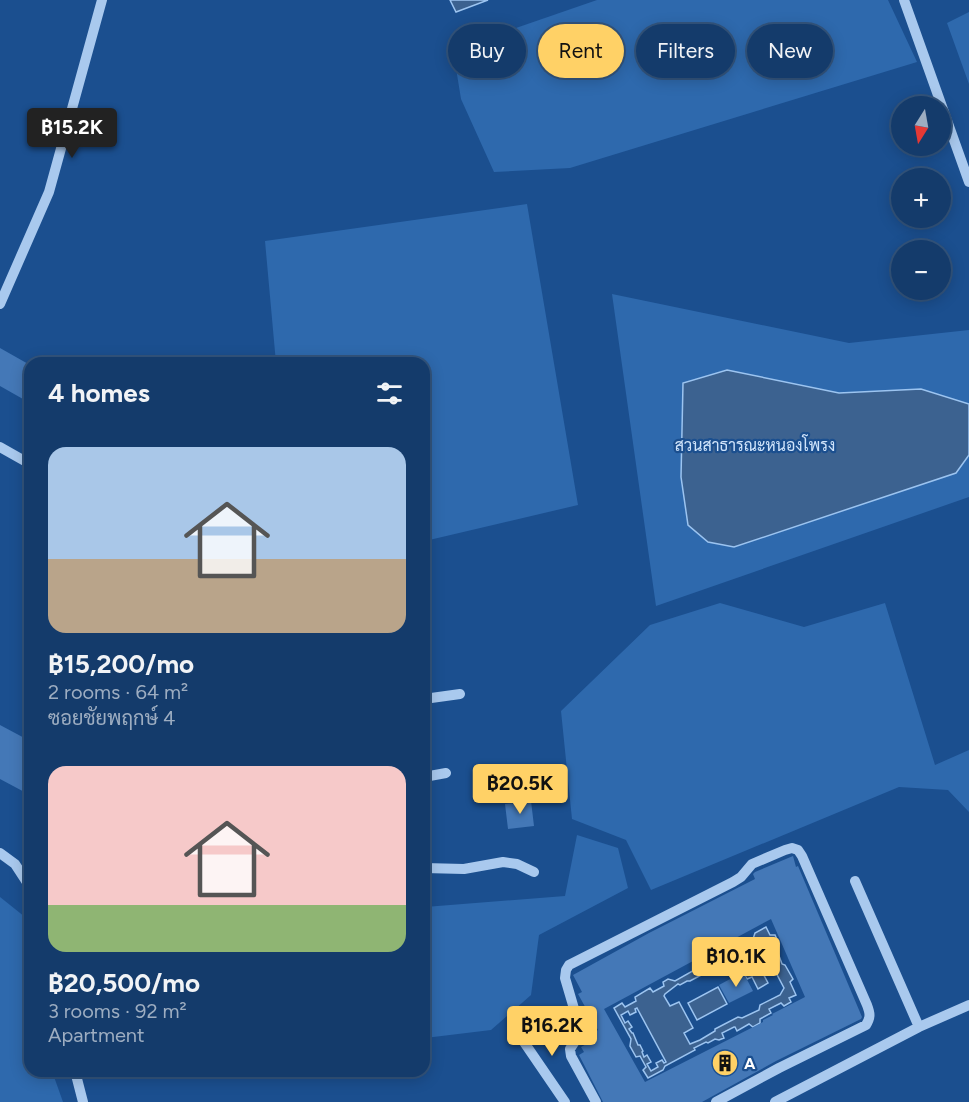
<!DOCTYPE html>
<meta charset="utf-8">
<style>
body{margin:0;font-family:Figtree,Sarabun,sans-serif;background:#214673;color:#f1f3f6;height:100vh;display:flex;flex-direction:column;font-size:22px;white-space:nowrap}
*{box-sizing:border-box;margin:0}
p{font-size:20px;color:#9dadc1}
.icon{flex:none;width:33px;height:33px;fill:none;stroke:currentColor;stroke-width:2;stroke-linecap:round;stroke-linejoin:round}
.map{position:relative;flex:1;overflow:hidden}
.sheet{position:absolute;left:24px;top:357px;width:406px;height:720px;display:flex;flex-direction:column;background:#143b6b;border-radius:18px;box-shadow:0 3px 15px #0003,0 0 0 2px #33557e}
.sheet>*{flex:none}
.guide{position:absolute;left:448px;top:24px;width:430px;height:54px;display:flex;gap:12px}
.needle{width:39px;rotate:191deg}
.controls{position:absolute;left:891px;top:96px;display:grid;gap:12px}
.controls a{display:grid;place-items:center;width:60px;height:60px;border-radius:50%;background:#143b6b;box-shadow:0 3px 15px #0003,0 0 0 2px #33557e;font-size:30px}
.price{position:absolute;translate:-50% -51px;padding:0 14px;border-radius:6px;background:#ffd166;color:#111;font-size:20px;line-height:39px;filter:drop-shadow(0 2px 3px #0008)}
.price::after{content:'';position:absolute;left:50%;top:36px;width:18px;height:14px;margin-left:-9px;background:inherit;clip-path:polygon(0 0,100% 0,50% 100%)}
.price.on{background:#222;color:#fff}
ul{padding:0;list-style:none}
li{display:grid;align-content:center;gap:12px;height:318px;padding:0 24px}
li span{display:grid;place-items:center;height:186px;border-radius:18px;color:#555}
li>.icon{margin-inline-start:auto}
span .icon{width:108px;height:108px;fill:#fffc;stroke-width:1}
li b{font-size:26px}
h2{display:flex;justify-content:space-between;align-items:center;height:72px;padding:0 24px;font-size:26px}
.tag{padding:0 21px;border-radius:27px;background:#143b6b;box-shadow:0 3px 15px #0003,0 0 0 2px #33557e;font-size:21px;line-height:54px}
.tag.on{background:#ffd166;color:#111}
.map>svg:first-child{display:block}
</style>
<div class="map">
<svg width="969" height="1102" viewBox="0 0 969 1102">
<rect width="100%" height="100%" fill="#1b4f8f"/>
<path fill="#2e69ad" d="M597,0h291l29,62 -347,106 -76,4 -33,-73 -6,-37 -6,-11z
M969,12v72l-22,-61z
M527,204l51,301 -153,36 -1,-178h-148l-11,-122z
M612,294l237,49 120,-13v167l-313,109z
M720,603l84,24 81,-24 50,162 34,-15v62l-21,-22 -49,-3 -248,103 -25,-50 -54,-21 -11,-108 89,-86z
M577,835l41,13 10,40 -89,47 -8,60 -40,35 -66,8v-131l140,-11z
M0,897l30,24v150h22l11,31h-63z"/>
<path fill="#3c6290" stroke="#9cc4f0" stroke-width="1.5" fill-rule="evenodd" d="M450,0h38l-32,12z
M727,370l112,23 82,-4 48,15v51l-13,18 -222,74 -26,-5 -20,-17 -7,-48 2,-94z
M766,927l4,8h5l4,9 -1,9 4,11 3,1 8,14 -3,3 6,13 -7,3 2,4 -7,4 -3,-3 -12,6 2,4 -11,6v4l-7,4 -4,-3 -12,7 -2,-4h-1l-12,6 2,5 -5,2 -4,-1 -7,4 -2,-1 -12,6 1,2 -30,16 -2,4 -15,8 -5,-8 3,-3 -6,-11 -4,1 -6,-11 1,-7 -17,-31 8,-5 3,4 11,-6 -1,-4 15,-9 3,4 11,-6 -1,-4 5,-3 7,2 23,-13 2,-6 8,-4 3,4 11,-6 -2,-5 4,-2 7,2 22,-12 2,-6zM752,949l13,3 19,36 -4,7 -20,10 -1,5 -17,8 -4,-1 -23,12v2l-15,9 -10,4 -6,-11 9,-5 -14,-26 -9,4 -6,-10 1,-2 13,-10 2,1 7,-4h3l15,-8 5,1 8,-4 1,2 14,-8 -1,-1 9,-5 1,-3zM637,1008l29,54 -2,1 -2,-3 -6,3 2,4 -7,4 -4,-7 4,-2 -4,-7 -3,2 -2,-5 1,-1 -3,-6h-2l-5,-12h-1l-3,-4 3,-2 -4,-6 -3,2 -4,-8 7,-4 2,4 6,-3 -1,-3z
M758,964l10,19 -10,6 -6,-12 -5,2 -4,-7z
M718,987l9,17 -30,16 -9,-17z"/>
<path fill="#4478b7" fill-rule="evenodd" d="M0,348l30,17v38l-30,-17z
M0,725l30,16v54l-30,-16z
M531,801l3,25 -26,3 -3,-25z
M793,856l3,11 2,-1 64,151 -1,2 -85,42 -74,41h-99l-24,-47 5,-3 -3,-5 13,-7 -1,-2 4,-2 -2,-4 3,-2 -20,-36 4,-2 -9,-17 76,-42 106,-54 -2,-5 2,-2zM771,919l34,78 -33,17 1,1 -10,5v2l-118,60 -41,-73z
M743,972l10,19 -24,12 -10,-18z"/>
<g fill="none" stroke-linecap="round" stroke-linejoin="round">
<path stroke="#a9c9ee" stroke-width="10" d="M904,0l65,182
M0,304l49,-112 53,-192
M0,447l30,17
M424,699l36,-5
M424,777l22,-4
M0,853l15,11 15,23
M424,868l40,1 39,-7 14,2 17,8
M919,1027l50,-22
M515,1029l50,73
M75,1071l8,31
M596,1102l-25,-46 -1,-7 9,-14 1,-6 -15,-51 1,-8 3,-5 164,-83 8,-5 11,-13 33,-14 7,-2 6,2 4,6 65,149c3,8 4,12 -1,20l-87,43 -63,34
M775,1102l144,-75 -64,-146"/>
</g>
<defs>
<symbol id="building-disc" viewBox="-11 -11 22 22"><circle r="9.5" fill="#ffd166" stroke="#1b4f8f"/><path d="M-4-6H4V6H1V3H-1V6H-4ZM-2.5-4.3h1.7v1.8h-1.7ZM.8-4.3h1.7v1.8H.8ZM-2.5-1h1.7V.8h-1.7ZM.8-1h1.7V.8H.8Z" fill="#111"/></symbol>
</defs>
<g fill-rule="evenodd">
<use href="#building-disc" x="710" y="1048" width="30" height="30"/>
</g>
<g text-anchor="middle" stroke-width="4.5" stroke-linejoin="round" paint-order="stroke">
<g font-size="16" fill="#cfe3fa" stroke="#1b4f8f">
<text x="755" y="451">สวนสาธารณะหนองโพรง</text>
</g>
<g font-size="16" font-weight="bold" fill="#fff" stroke="#1b4f8f" text-anchor="start">
<text x="744" y="1069">A</text>
</g>
</g>
</svg>
<div class="controls">
<a><svg class="needle" viewBox="-14 -14 28 28"><path d="M0-13l5 13h-10z" fill="#e53935"/><path d="M0 13l5-13h-10z" fill="#9dadc1"/></svg></a>
<a>+</a>
<a>−</a>
</div>
<b class="price on" style="left:72px;top:159px">฿15.2K</b>
<b class="price" style="left:520px;top:815px">฿20.5K</b>
<b class="price" style="left:736px;top:988px">฿10.1K</b>
<b class="price" style="left:552px;top:1057px">฿16.2K</b>
<div class="guide">
<a class="tag">Buy</a>
<a class="tag on">Rent</a>
<a class="tag">Filters</a>
<a class="tag">New</a>
</div>
<section class="sheet">
<h2>4 homes<svg class="icon" aria-label="filters" viewBox="0 0 24 24"><path d="M4 7h16M4 17h16"/><circle cx="9" cy="7" r="2"/><circle cx="15" cy="17" r="2"/></svg></h2>
<ul>
<li><span style="background:linear-gradient(#a9c7e8 60%,#b9a48a 0)"><svg class="icon" aria-label="home" viewBox="0 0 24 24"><path d="M3 11l9-7 9 7M6 9v11h12V9"/></svg></span><div><b>฿15,200/mo</b><p>2 rooms · 64 m²</p><p>ซอยชัยพฤกษ์ 4</p></div></li>
<li><span style="background:linear-gradient(#f6c9c9 75%,#8fb573 0)"><svg class="icon" aria-label="home" viewBox="0 0 24 24"><path d="M3 11l9-7 9 7M6 9v11h12V9"/></svg></span><div><b>฿20,500/mo</b><p>3 rooms · 92 m²</p><p>Apartment</p></div></li>
</ul>
</section>
</div>
